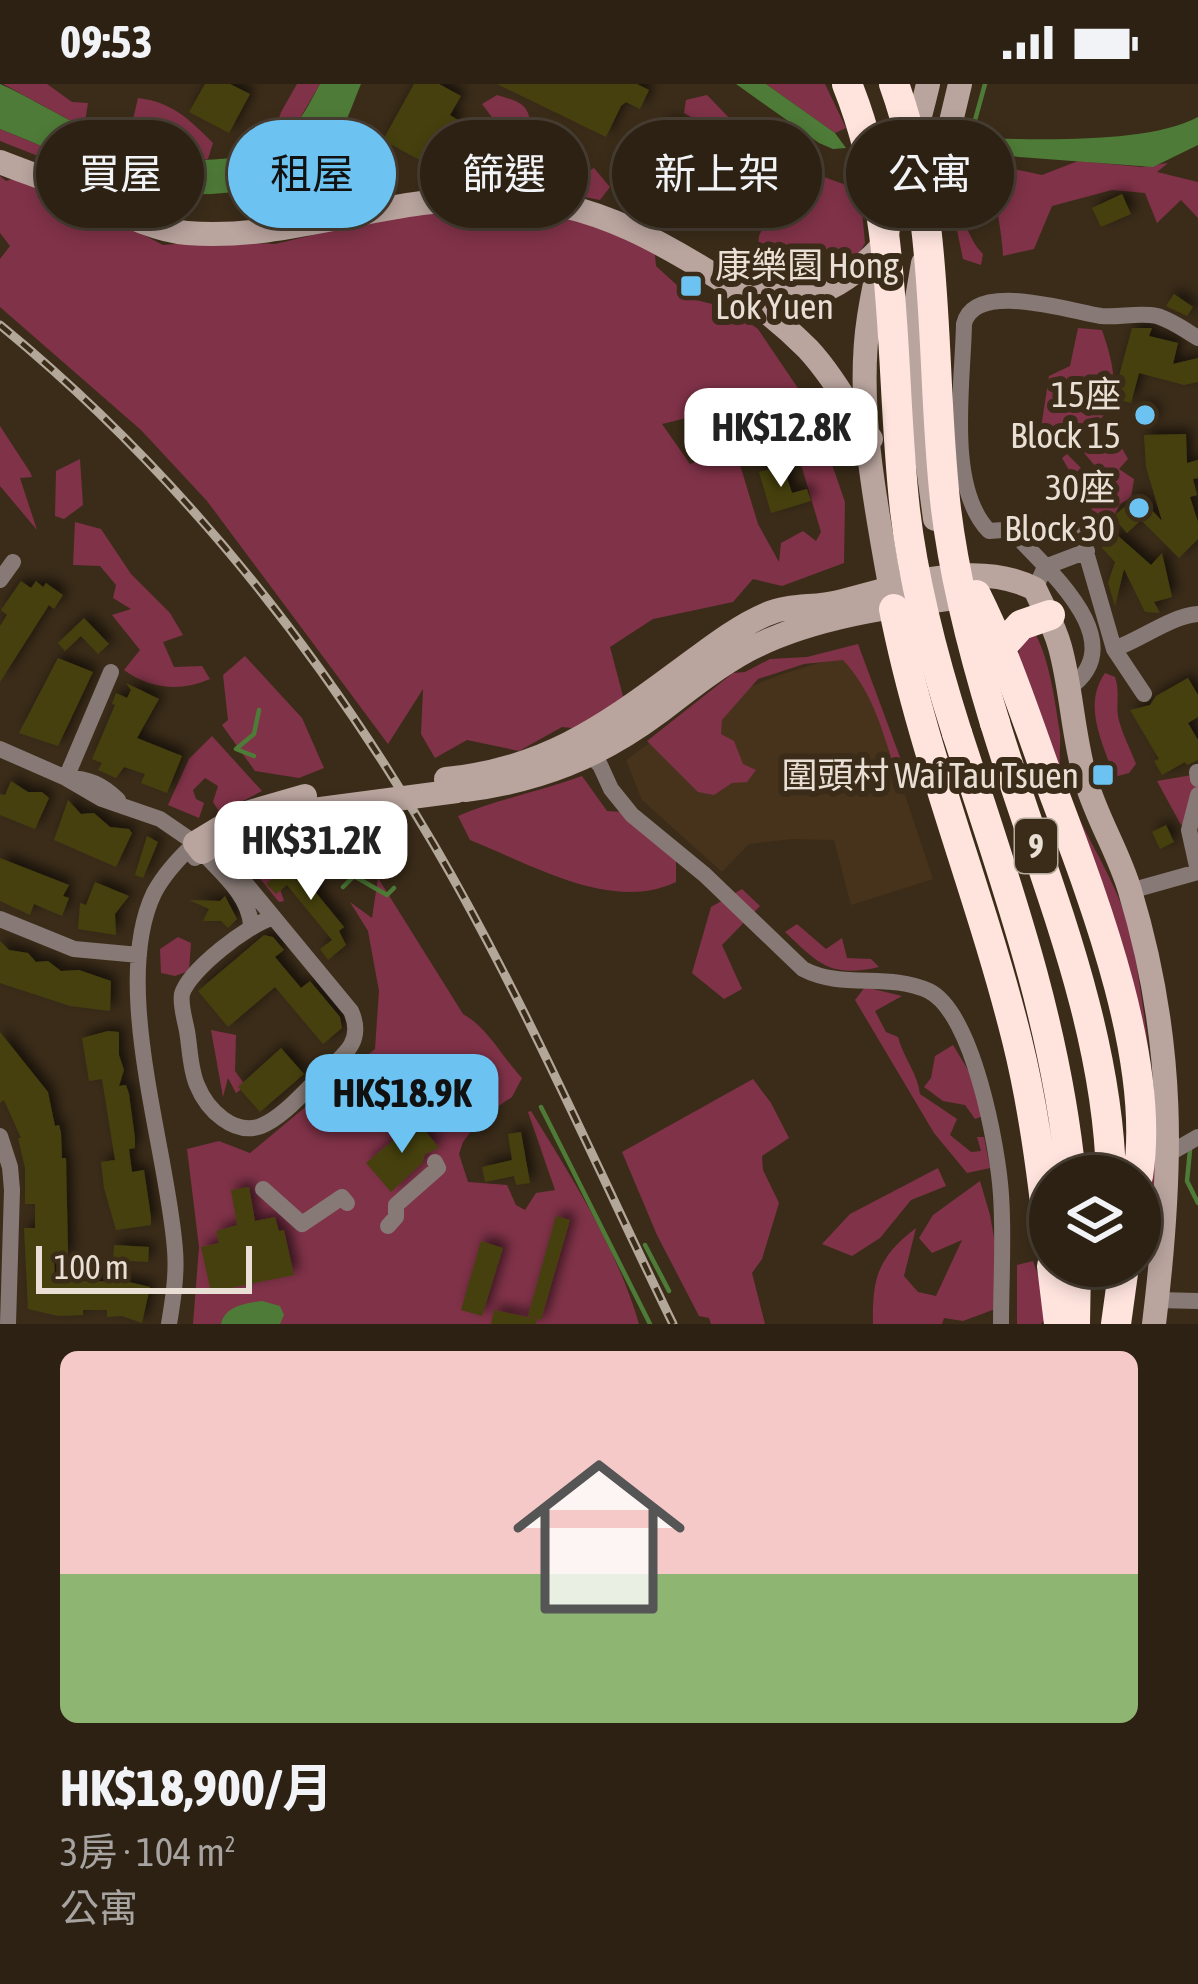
<!DOCTYPE html>
<html lang="zh-TW">
<meta charset="utf-8">
<style>
body{margin:0;font-family:"Asap Condensed","Noto Sans TC",sans-serif;background:#34291c;color:#f1f3f6;height:100vh;display:flex;flex-direction:column;font-size:45px;white-space:nowrap}
*{box-sizing:border-box;margin:0}
p{font-size:39px;color:#a6a3a0}
.icon{flex:none;width:66px;height:66px;fill:none;stroke:currentColor;stroke-width:2;stroke-linecap:round;stroke-linejoin:round}
.map{position:relative;height:1240px;overflow:hidden}
.drawer{display:flex;flex-direction:column;background:#2c2113;flex:1}
.drawer>*{flex:none}
.hud{position:absolute;left:36px;top:36px;width:1128px;height:108px;display:flex;gap:24px}
.fabs{position:absolute;left:1029px;top:1071px;display:grid;gap:24px}
.fabs a{display:grid;place-items:center;width:132px;height:132px;border-radius:50%;background:#2c2113;box-shadow:0 6px 18px #0003,0 0 0 3px #483e33;font-size:60px}
.scale{position:absolute;left:36px;bottom:30px;width:216px;box-sizing:border-box;padding-left:12px;border:6px solid #e9dfd4;border-top:0;font-size:33px;line-height:42px;white-space:nowrap;color:#e9dfd4;-webkit-text-stroke:9px #3b2c19;paint-order:stroke}
.price{position:absolute;translate:-50% -102px;padding:0 27px;border-radius:24px;background:#fff;color:#222;font-size:39px;line-height:78px;filter:drop-shadow(0 3px 6px #0008)}
.price::after{content:'';position:absolute;left:50%;top:72px;width:36px;height:27px;margin-left:-18px;background:inherit;clip-path:polygon(0 0,100% 0,50% 100%)}
.price.on{background:#6cc3f2;color:#111}
ul{padding:0;list-style:none}
li{display:grid;align-content:center;gap:24px;height:636px;padding:0 60px}
li+li{border-top:3px solid #483e33}
li span{display:grid;place-items:center;height:372px;border-radius:18px;color:#555}
li>.icon{margin-inline-start:auto}
span .icon{width:216px;height:216px;fill:#fffc;stroke-width:1}
li b{font-size:51px}
.tag{padding:0 42px;border-radius:54px;background:#2c2113;box-shadow:0 6px 18px #0003,0 0 0 3px #483e33;font-size:42px;line-height:108px}
.tag.on{background:#6cc3f2;color:#111}
.status{display:flex;justify-content:space-between;align-items:center;height:84px;padding:0 60px;background:#2c2113;direction:ltr}
.status svg{height:33px;fill:currentColor}
.map>svg:first-child{display:block}
</style>
<div class="status"><b>09:53</b><svg viewBox="0 0 49 12"><path d="M0 12V9h3v3zM5 12V6h3v6zM10 12V3h3v9zM15 12V0h3v12zM26 1h20v11H26zM47 4h2v5h-2z"/></svg></div>
<div class="map">
<svg width="1198" height="1240" viewBox="0 0 1198 1240">
<defs>
<filter id="shadow"><feDropShadow dx="5.5" dy="-5.5" stdDeviation="6" flood-color="#0009"/></filter>
</defs>
<rect width="100%" height="100%" fill="#3b2c19"/>
<path fill="#47331b" d="M857,567l76,228 -82,26 -17,-65 -42,-1 -43,5 -27,28 -80,-72 -16,-40 74,-53 77,-31z"/>
<path fill="#803248" fill-rule="evenodd" d="M3,0h44l25,18 16,1 -4,25z
M297,0h23l-20,34 -29,26 10,-32z
M766,0h59l21,44 -11,5z
M497,11c16,5 31,7 33,26l-12,6 -24,-7 -12,-16z
M707,11l28,29 -4,8 -12,1 -35,-20 2,-13z
M138,14c34,4 51,21 75,45l-5,16h-19l-13,-17 -46,-10z
M0,45l68,28 -2,10 -66,-26z
M782,55l28,33 50,18 5,53 -14,25 -27,-3 -13,25 -25,-16 -31,-5 4,-33 29,-61 -22,-17z
M549,62l15,15 -6,13 -20,19 31,19 85,34 2,20 36,33 36,9 30,21 56,83 31,90 -1,61 -62,23 -29,-7 -20,23 -80,17 -43,28 14,53 -42,29 -20,-2 -43,24 -52,-11 -32,18 -14,-24 2,-45 -35,55 -181,-243 -66,-71 -141,-123v-48l10,-13 -10,-13v-57l6,5 12,-4 44,24 25,4 76,40 51,-4 61,3 110,-26 54,-7 20,9 18,-10c-2,-19 2,-52 23,-61 12,-5 35,-2 49,-3zM712,328l17,39 -39,13 -28,-40zM797,367l24,81 -5,9 -13,-10 -22,12 -2,19 -21,-38 -18,-59 14,-7z
M1078,77l64,6 26,-4 -11,9 41,10v36l-17,-18 -24,23 -12,-30 -33,-3 -60,16 -18,43 -31,7c-1,-29 -10,-55 -8,-84l19,-3 28,6z
M594,84l16,19 -10,13 -26,-5 -1,-14z
M314,102l8,11c-18,12 -46,12 -67,11l-1,-6 42,-5z
M949,108c15,20 17,45 34,62l-2,11 -18,-6z
M1078,244l24,2c19,55 21,92 -42,111l-19,-13 8,-52 21,-10z
M0,342l30,46 2,5 -12,1 17,52 -37,-44z
M1099,355l19,2 10,18 -9,10 15,10 -3,19 -11,6 -7,14 -15,2 -36,-62 5,-4 19,19 9,-7 -15,-18z
M80,375l3,46 -19,14 -9,-3 1,-45z
M75,438l26,7 30,45 39,39 13,22 -20,7 11,25 28,-1 8,13c-30,13 -60,10 -86,-9l16,-20 -28,-35 19,-6 -18,-11 3,-13 -16,-19 -27,-1z
M1036,551c14,27 19,67 24,98 1,12 -2,25 1,36 13,54 50,99 66,152 15,52 47,280 13,317l5,-88 -7,-105 -121,-389 8,-20z
M858,560l46,124 -10,-2c-13,-39 -22,-75 -51,-106l-39,4 -46,15 -36,41 -1,14 13,7 9,23 13,6 -9,12 -15,1 -18,12 -16,-3 -51,-51 86,-68 12,-1 25,-13 37,-2z
M245,572l57,62 22,50 -25,10 -44,-7 -33,-46 6,-5 -5,-45z
M1105,589l10,4c5,15 1,24 3,39 3,16 12,32 18,48l-7,9 -15,4c-11,-35 -32,-71 -9,-104z
M212,652l50,55 -42,22 -7,-11 5,-16 -13,-8 -12,12 3,9 8,4 -5,15 -31,-13 21,-46z
M1198,690v44l-17,7 -24,-44z
M582,692l25,35 31,2 38,46v23c-65,31 -145,-18 -206,-42l-12,-24c40,-17 83,-25 124,-40z
M296,749l10,10 -17,30 -11,10 6,18 -5,1 -30,-37 24,-10 -8,-13z
M378,794l85,136c25,14 39,43 59,64l-10,19 -31,21 -18,24 -4,12 9,28 39,3 9,20 9,5 11,-17 19,-3 -27,-78 3,-1c41,67 86,137 108,213h-446l6,-77 -12,-98 32,-8 31,12 125,-104 4,-58 -11,-60 -18,-29 22,16z
M742,805l18,17 -38,39 20,44 -18,10 -32,-26 19,-66z
M797,840l29,25 16,-11 5,20 24,1 8,8c-49,11 -60,-3 -94,-35z
M178,853l13,6 -2,28 -14,5 -14,-3 -1,-24z
M865,903l37,9 -27,15 11,21 12,5c5,20 20,37 22,57l37,25 -7,16 21,17 10,-1 -4,-14h7l6,31 -23,5 -33,-40 -79,-133z
M211,946l25,5 -1,36 11,15 -10,7 -8,-15 -5,19z
M953,961l17,28 16,42 -11,4 -10,-14 -22,-4 -19,-14 7,-9 4,-22z
M753,995l18,24 18,35 -27,18 1,14 16,33 -17,56 -10,14 13,51h-54l-2,-6 -10,-2 -42,-81 -35,-83z
M938,1084l8,18 -35,14 -31,38 -28,18 -30,-12 28,-30z
M980,1097l10,34 16,90 -43,16 -19,-3 -2,6h-69c-1,-46 5,-67 43,-96l-12,48 14,16 18,4 26,-56 -30,13 -13,-15 14,-23z
M1033,1177l18,49 -10,14h-24v-59z"/>
<path fill="#4e7b37" d="M0,0c28,12 55,30 84,43 61,28 147,55 205,4 14,-13 22,-31 31,-47h41c-10,24 -19,54 -39,73 -36,36 -129,45 -177,31 -48,-14 -97,-41 -145,-59z
M736,0h30l69,49 11,15 -13,1 -14,-6z
M1198,33v28l-45,22 -186,-14 -10,-8 13,-7c61,1 176,7 228,-21z
M262,1217l18,5 4,9 -4,9h-59c4,-18 25,-21 41,-23z"/>
<g fill="none" stroke-linecap="round" stroke-linejoin="round">
<path stroke="#4e7b37" stroke-width="4.5" d="M969,58l16,-58
M964,63l5,48
M254,672l-18,-7 18,-15 5,-24
M343,803l11,-11 33,19 7,-7
M541,1023l109,217
M1190,1066l-3,31 11,22
M645,1161l24,46"/>
</g>
<path fill="#454010" filter="url(#shadow)" d="M205,0h25l20,10 -21,39 -40,-21z
M414,0h25l22,12 -11,19 8,5 -12,21 -7,-4 -14,26 -42,-23z
M497,0h140l12,6 -9,19 -14,-7 -5,4 -15,31z
M668,37l59,28 -8,16 -59,-28z
M1122,110l9,20 -30,13 -9,-19z
M742,112l21,9 -7,15 -21,-9z
M1174,210l19,13 -6,9 -21,-10z
M1132,244h20l-3,8 29,7 -5,21 25,-6v24l-14,3 -45,-12 -8,30 -18,-5z
M1149,320l8,14 -16,9 -8,-14z
M1186,350l1,29 11,-3v18l-5,1 4,16 -7,2 8,25v17l-19,19 -38,-38 -14,13 -14,-16 25,-22 24,26 -16,-54 -2,-32z
M783,381l9,28 15,-4 4,12 -40,12 -12,-41z
M1116,450l35,31 11,-12 10,44 -18,5 6,11 -15,-1 -21,-43 -9,37 -7,-23 7,-21 -13,-14z
M21,497l10,7 5,-7 7,6 3,-4 17,12 -9,14 -5,-4 -49,77v-56l7,-11 -6,-5z
M84,534l25,26 -11,10 -17,-18 -16,15 -7,-8z
M58,574l35,14 -35,74 -39,-13z
M1188,594l10,17v22l-10,6 10,17v20l-11,5 -2,-3 -23,13 -8,-14 5,-2 -29,-49 20,-5 6,-9z
M126,599l33,16 -22,39 45,18 -15,37 -26,-10 4,-9 -21,-7 -8,11 -18,-8 4,-7 -10,-4 23,-54 -3,-1 4,-11 11,5 4,-8z
M11,697l17,11h14l7,6 -14,31 -35,-14v-21l5,1z
M68,716l13,14 13,-1 16,14 19,2 3,4 -16,34 -62,-27z
M1166,741l8,17 -14,7 -8,-17z
M147,752l11,6 -15,36 -8,-3z
M304,770l8,10 -12,9 44,54 -5,4 7,14 -18,15 -8,-11 12,-9 -45,-55 -11,9 -10,-10z
M0,774l69,27 -6,11 6,2 -7,18 -28,-12 -4,11 -30,-14z
M95,798l34,14 -14,18 1,21 -38,-6 2,-26 6,2z
M225,812l12,23 -9,9 -7,-7h-18l6,-12 -20,-9 31,1z
M264,851l9,2 11,13 -9,7 26,31 9,-7 30,36 2,11 -19,16 -48,-57 -47,40 -30,-36z
M0,857l9,9 19,3 8,9 12,-1 13,10 18,-1 32,11 -1,30 -40,-5 -70,-23z
M108,947l11,1v23l5,15 -5,16 7,-1 3,9 6,44v10l-6,1 3,23 12,-2 7,47v8l-35,5 -12,-42 -3,-26 14,-2 -13,-81 -13,2 -7,-43z
M0,948l48,60 7,34 4,-1 2,8 1,25h4l2,94v6h-14l1,22 74,2 21,5 -8,36 -20,-7 -15,1v-7h-24v5l-25,1 -30,-7 -4,-81h11v-24h-10v-36l-7,-30h3l-17,-38 -4,3z
M281,964l23,26 -44,38 -22,-25z
M417,1036l22,28 -14,6 -3,9 -31,29 -25,-29z
M521,1048l9,51 -14,2 -2,-9 -29,6 -3,-15 30,-7 -4,-26z
M249,1103l6,34 20,-4 4,14 5,-1 10,45 -83,17 -10,-45 18,-4 -3,-12 21,-6 -6,-35z
M556,1132l14,4 -29,100 -13,-4z
M481,1157l22,7 -21,68 -21,-6z
M114,1161l35,2 -1,15 -35,-2z
M494,1226l43,9 -1,5h-45z"/>
<g fill="none" stroke-linecap="round" stroke-linejoin="round">
<path stroke="#877a76" stroke-width="16" d="M1013,448c34,38 122,110 55,157
M0,496l13,-18
M1035,505l10,-22 42,-16
M1114,565c28,-10 57,-33 84,-35
M1144,610l-30,-45 -33,-114 -20,-9 -72,5c-43,-44 -26,-148 -25,-207 10,-44 105,-13 137,-8 18,2 37,-4 56,0 14,4 28,14 41,22
M0,665l66,29 36,21 58,20 35,24c-15,14 -31,31 -41,50 -44,92 14,257 21,357 2,25 -2,50 -6,74
M586,667l14,14 11,24 21,26 73,60 98,94c40,21 85,3 126,22 44,22 69,156 72,204 3,42 0,86 0,129
M1197,688l1,7
M66,694l45,-106
M67,694c21,0 36,7 51,22
M1198,711l-9,35 9,41
M213,760l138,167c13,29 -5,43 -26,61 -18,16 -41,45 -64,54 -27,10 -54,-16 -64,-41 -7,-16 -7,-37 -10,-54 -2,-11 -7,-26 -5,-37 7,-24 67,-70 90,-76
M195,774l7,-6c19,21 47,43 49,73
M1130,807l68,-19
M0,835l74,30 65,6
M0,1052l10,31 2,23 -4,134
M1170,1069l28,-16
M263,1105l39,35 40,-27 5,6
M388,1142l8,-9v-12l42,-37 -3,-6
M1157,1216l41,1"/>
<path stroke="#b9a49e" stroke-width="24" d="M0,78c28,11 57,21 85,33 33,15 65,35 102,38 78,7 158,-20 235,-30 118,-14 177,3 277,63 39,23 77,51 109,83 25,27 42,60 63,90
M930,126l30,-126
M923,179l-9,53 -1,38 22,165
M743,204c64,22 100,1 143,-46
M893,517c-16,-87 -38,-196 -24,-284 12,-79 41,-155 59,-233
M446,695c95,-9 155,-50 229,-105 29,-21 59,-46 92,-60 22,-10 48,-6 71,-12 61,-15 137,-44 197,-13 9,20 19,36 25,58 12,44 13,91 26,134 11,38 33,72 44,110 46,152 43,278 24,433
M465,706c73,-9 134,-33 193,-77 29,-22 57,-45 90,-63 69,-36 155,-45 231,-55
M305,712l-62,18 -48,29 7,9 52,-32 59,-10"/>
<path stroke="#fee4dd" stroke-width="30" d="M976,511c29,58 49,119 71,180 42,112 110,281 91,401
M894,525c29,147 87,286 123,431 17,68 26,138 33,208
M1002,562l19,-21 29,-10
M995,639c45,148 112,296 116,453
M957,649c48,147 99,288 114,443
M1052,1182l7,58
M1075,1240l1,-58
M1116,1240l8,-58"/>
<defs>
<path id="rail" d="M0,241c176,144 319,324 434,520 90,154 161,319 239,479"/>
</defs>
<use href="#rail" stroke="#b2a799" stroke-width="9"/>
<use href="#rail" stroke="#3b2c19" stroke-width="4.5" stroke-dasharray="14" stroke-linecap="butt"/>
<path stroke="#b9a49e" stroke-width="24" d="M313,726l144,-19"/>
<path stroke="#fee4dd" stroke-width="30" d="M847,0c54,133 42,286 58,426 9,76 29,151 52,223
M894,0c48,133 36,278 51,416 8,75 28,151 50,223"/>
</g>
<g fill="#6cc3f2" stroke="#3b2c19" stroke-width="4.5">
<rect x="679" y="190" width="24" height="24" rx="6"/>
<circle cx="1145" cy="331" r="12"/>
<circle cx="1139" cy="424" r="12"/>
<rect x="1091" y="679" width="24" height="24" rx="6"/>
</g>
<g text-anchor="middle" stroke-width="12" stroke-linejoin="round" paint-order="stroke">
<rect fill="#3b2c19" stroke="#b5a99c" stroke-width="3" x="1015" y="735" width="42" height="54" rx="9"/>
<g font-size="33" font-weight="bold" fill="#e9dfd4">
<text x="1036" y="774">9</text>
</g>
<g font-size="36" fill="#e9dfd4" stroke="#3b2c19" text-anchor="end">
<text x="715" y="194" text-anchor="start">康樂園 Hong<tspan x="715" dy="41">Lok Yuen</tspan></text>
<text x="1121" y="323">15座<tspan x="1121" dy="41">Block 15</tspan></text>
<text x="1115" y="416">30座<tspan x="1115" dy="41">Block 30</tspan></text>
<text x="1079" y="704">圍頭村 Wai Tau Tsuen</text>
</g>
</g>
</svg>
<div class="fabs">
<a><svg class="icon" aria-label="layers" viewBox="0 0 24 24"><path d="M12 4l9 5-9 5-9-5zM3 14l9 5 9-5"/></svg></a>
</div>
<div class="scale">100 m</div>
<b class="price" style="left:781px;top:406px">HK$12.8K</b>
<b class="price" style="left:311px;top:819px">HK$31.2K</b>
<b class="price on" style="left:402px;top:1072px">HK$18.9K</b>
<div class="hud">
<a class="tag">買屋</a>
<a class="tag on">租屋</a>
<a class="tag">篩選</a>
<a class="tag">新上架</a>
<a class="tag">公寓</a>
</div>
</div>
<section class="drawer">
<ul>
<li><span style="background:linear-gradient(#f6c9c9 60%,#8fb573 0)"><svg class="icon" aria-label="home" viewBox="0 0 24 24"><path d="M3 11l9-7 9 7M6 9v11h12V9"/></svg></span><div><b>HK$18,900/月</b><p>3房 · 104 m²</p><p>公寓</p></div></li>
</ul>
</section>
